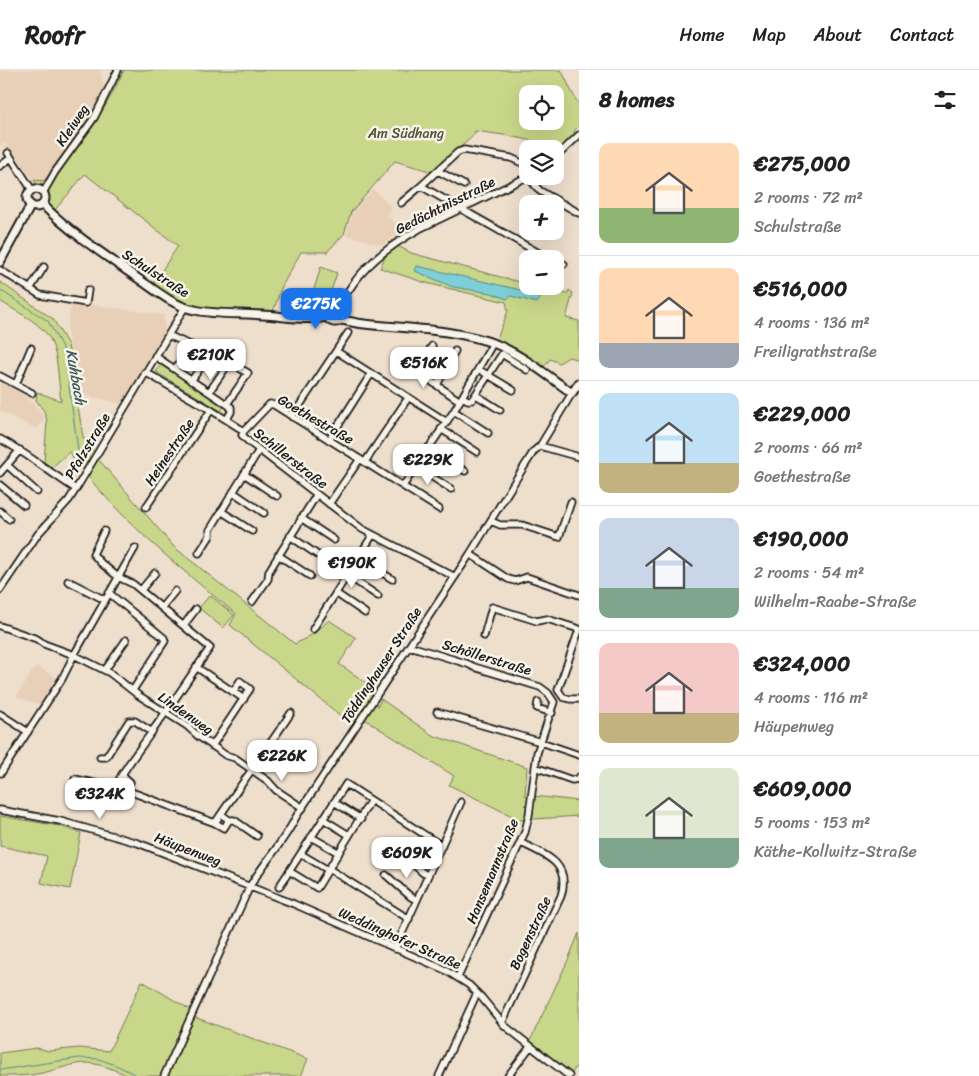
<!DOCTYPE html>
<meta charset="utf-8">
<style>
body{margin:0;font-family:Sriracha,sans-serif;background:#f6f6f6;color:#222;height:100vh;display:flex;flex-direction:column;font-size:19px;white-space:nowrap}
*{box-sizing:border-box;margin:0}
p{font-size:16px;color:#767676}
.icon{flex:none;width:28px;height:28px;fill:none;stroke:currentColor;stroke-width:2;stroke-linecap:round;stroke-linejoin:round}
.map{position:relative;flex:1;overflow:hidden}
.panel{display:flex;flex-direction:column;background:#fff;width:400px}
.panel>*{flex:none}
.buttons{position:absolute;left:519px;top:15px;display:grid;gap:10px}
.buttons a{display:grid;place-items:center;width:45px;height:45px;border-radius:10px;background:#fff;box-shadow:0 5px 20px #0002;font-size:25px}
.price{position:absolute;translate:-50% -42px;padding:0 11px;border-radius:10px;background:#fff;color:#222;font-size:16px;line-height:32px;filter:drop-shadow(0 1px 2px #0008)}
.price::after{content:'';position:absolute;left:50%;top:30px;width:15px;height:11px;margin-left:-8px;background:inherit;clip-path:polygon(0 0,100% 0,50% 100%)}
.price.active{background:#1a73e8;color:#fff}
ul{padding:0;list-style:none}
li{display:flex;align-items:center;gap:15px;height:125px;padding:0 20px}
li+li{border-top:1px solid #e0e0e0}
li span{display:grid;place-items:center;flex:none;width:140px;height:100px;border-radius:10px;color:#555}
li>.icon{margin-inline-start:auto}
span .icon{width:60px;height:60px;fill:#fffc;stroke-width:1}
li b{font-size:21px}
h2{display:flex;justify-content:space-between;align-items:center;height:60px;padding:0 20px;font-size:21px}
header{display:flex;align-items:center;gap:30px;box-sizing:border-box;height:70px;padding:0 25px;background:#fff;border-bottom:1px solid #e0e0e0}
header strong{font-size:24px}
nav{display:flex;gap:28px;margin-inline-start:auto;font-size:18px}
main{display:flex;flex:1;min-height:0}
.map>svg:first-child{display:block}
</style>
<header>
<strong>Roofr</strong>
<nav><a>Home</a><a>Map</a><a>About</a><a>Contact</a></nav>
</header>
<main>
<div class="map">
<svg width="579" height="1006" viewBox="0 0 579 1006">
<rect width="100%" height="100%" fill="#eedecc"/>
<filter id="ink" filterUnits="userSpaceOnUse"><feTurbulence type="fractalNoise" baseFrequency=".02" numOctaves="2"/><feDisplacementMap in="SourceGraphic" scale="10" xChannelSelector="R" yChannelSelector="G"/><feConvolveMatrix kernelMatrix="1 2 1 2 8 2 1 2 1" color-interpolation-filters="sRGB"/></filter>
<g filter="url(#ink)">
<path fill="#e8d0b8" d="M0,0h100l4,20 -10,22 -50,69 -10,-1 -29,-37 -5,3z
M373,119l19,19 -5,8 17,13 -22,16 -36,-10 6,-22z
M72,232l92,13 1,19 -43,70 -45,-11 -10,-62z
M3,312l24,15 15,15 2,7 -8,10 -36,-18v-25z
M36,596l21,12 -16,27 -25,-8z"/>
<path fill="#c9d78a" stroke="#727a53" fill-rule="evenodd" d="M124,0h437c5,8 13,29 18,34v22l-5,5 1,7 -20,19v-8h-18l-3,-8 -30,-6 -29,-4 -1,4 -41,37 -38,-11 -44,51 -7,22 -17,18h-26l-19,34 -9,26 -85,-6 -35,-22 25,-38 -93,-72 -31,37 -4,-4 -16,-27 10,1 21,-27 3,5c24,-29 40,-55 56,-89zM528,24h27v27h-27z
M396,175l15,8 116,31 1,2 14,2v-2h7l-1,3 19,5 2,-4 4,3 -7,25 13,3v39l-10,-3 -10,6 -9,-4 -7,9 -47,-27 12,-30 -2,-9 -80,-19 -46,-15 7,-15z
M321,197l16,6 -10,30 -16,-5z
M0,212l53,37 15,26 15,92 16,23 75,87 121,97 20,-11 14,-13 27,18 -17,26 36,25 -6,11 9,6 3,-7 51,36 95,32 -2,28 54,6v15l-59,4 -71,-35 5,-9 -88,-56 -13,6 -123,-101 6,-11c-60,-49 -121,-98 -167,-162l-18,16 -7,-6 3,-41 -3,-10 -8,-11 1,-8 24,9c-3,-19 -2,-53 -15,-68 -12,-14 -31,-22 -46,-32z
M162,293l63,42 -4,6 -65,-39z
M210,525l24,20 -11,13 -24,-20z
M0,746l59,10 22,7 -11,56 -29,-6 6,-27 -47,-10z
M579,863v129l-7,11 -42,-32 38,-81z
M142,911l47,28 5,8 114,42 -7,17h-173c-12,-6 -27,-12 -40,-13 -16,0 -31,7 -46,10 -14,3 -28,3 -42,3v-23l37,-5 12,3 30,-3 30,3z"/>
<path fill="#7ecfd7" stroke="#57878c" d="M417,196l125,29 -5,8 -26,-7 -4,3 -16,-6 -38,-6 -38,-16z"/>
<g fill="none" stroke-linecap="round" stroke-linejoin="round">
<path stroke="#57878c" stroke-width="1" d="M0,220l48,31 16,30 14,99 9,14
M0,1000l79,-12 20,1 19,7 20,10"/>
<defs>
<path id="minor" d="M8,83l24,37
M555,88l24,-23
M522,93l-11,-5 -47,-8 -6,2 -37,34 116,66 16,7
M0,96l11,-8
M438,101l26,14
M528,107l12,14 39,22
M43,123l12,-21 39,-54 24,-48
M401,133l20,-17
M555,190l9,4
M0,200l40,25 46,8 2,-13
M30,219l14,-22
M340,237c14,-34 47,-60 79,-78l110,-53
M168,265l68,31
M336,281l111,71
M155,286l76,51v5l-4,7
M400,290l60,41
M175,299l16,-24
M478,299l35,21
M145,302l66,38 33,21 24,-25 2,-2 4,1 165,104
M417,302l15,-26
M0,306l32,17
M191,311l19,-27
M16,314l15,-36
M437,315l18,-34
M209,322l20,-29
M476,325l24,15
M462,327l6,3h4l30,-46 25,16
M227,334l21,-31 -7,-4
M454,341l34,22
M292,347l56,-84
M441,359l36,23
M244,361l-2,4 7,7 113,87 93,48
M0,369c27,14 50,34 76,50
M329,370l42,-66
M540,376l39,11
M428,378l37,23
M365,392l43,-64
M7,395l30,27
M415,396l36,23
M0,403l20,-23
M244,404l33,22
M0,415l24,20
M403,416l51,-75 39,-68
M233,422l31,21
M329,434l31,-45
M146,437l65,-97
M0,441l9,8
M221,441l31,20
M301,448l33,22
M491,451l9,4h22l37,12 12,-35
M104,461l-11,23 8,9 17,14 15,7 77,64c-19,27 -37,55 -57,82 -8,13 -35,45 -37,58l10,2 4,-8 -8,-7
M290,466l32,22
M199,483l11,-17v-6l49,-80
M470,484l38,25 7,2 12,-4 52,18
M278,485l32,21
M359,488l33,21
M348,506l30,20
M68,511l37,19
M0,520l38,-56 31,-34 7,-11 109,-182
M141,520l14,-17
M109,523l55,45 1,3 -32,49
M337,524l28,19
M252,532l16,-23 1,-8 48,-77
M162,537l13,-16
M184,555l12,-16
M0,556l37,13 7,5 30,11 36,18 28,22 49,31 11,10 19,13 8,6 10,3 33,23 8,9 27,18
M313,559l59,-93
M579,560l-21,60 5,7 7,2h9
M484,566l8,-29 45,14 10,-2 32,10
M410,576l58,18 6,3 66,20 8,6 6,9 -17,51 -8,62 -4,17 -67,145
M196,597l48,32
M105,600l21,-30
M538,632l-1,6 15,5
M437,642l104,30 38,13
M0,644l28,18
M212,676l38,-57 -10,-8 -7,11
M100,687h6l23,-36h6l17,11
M535,697l37,13 5,-1 2,-2
M1,703l61,-94 12,-24 61,-107
M75,709l41,9
M126,720l89,33
M334,732l27,17
M0,740l60,11 78,22 156,61 151,66 24,15 13,13 23,28 64,50
M221,744l8,6 -5,8 -9,-5c25,-37 51,-73 76,-110
M323,749l26,16
M229,750h5l23,16
M311,767l28,16
M402,783l21,20 5,2
M301,784l27,16
M329,799l80,50
M289,801l28,17 54,-88
M386,805l25,22 6,3
M279,817l67,-103 96,62
M395,879l66,-147
M502,953l59,-127c10,-33 -15,-41 -40,-53
M164,1006l86,-190c14,-24 34,-44 46,-69l174,-263 45,-73 19,-30 6,-5 32,-53
M439,1006l38,-83
M508,1006l22,-29"/>
<path id="major" d="M27 128a9 9 0 1 1 18 0a9 9 0 1 1-18 0Z
M43,135c28,28 60,49 93,72 18,12 37,29 59,33 22,5 46,3 68,5 21,1 43,6 64,2
M0,192l31,-57
M327 244a8 8 0 1 1 16 0a8 8 0 1 1-16 0Z
M342,250l15,3c44,6 99,5 141,22 27,12 50,31 74,48l7,-10"/>
</defs>
<use href="#minor" stroke="#1c1c1c" stroke-width="9"/>
<use href="#major" stroke="#1c1c1c" stroke-width="11"/>
<use href="#minor" stroke="#f7f3e8" stroke-width="5.5"/>
<use href="#major" stroke="#f7f3e8" stroke-width="7"/>
</g>
</g>
<g text-anchor="middle" stroke-width="5" stroke-linejoin="round" paint-order="stroke">
<g font-size="14" fill="#1c1c1c" stroke="#f7f3e8">
<text transform="translate(72 55) rotate(-56)" y="5">Kleiweg</text>
<text transform="translate(445 135) rotate(-27)" y="5">Gedächtnisstraße</text>
<text transform="translate(156 203) rotate(33)" y="5">Schulstraße</text>
<text transform="translate(316 349) rotate(30)" y="5">Goethestraße</text>
<text transform="translate(87 376) rotate(-59)" y="5">Pfalzstraße</text>
<text transform="translate(169 382) rotate(-56)" y="5">Heinestraße</text>
<text transform="translate(291 388) rotate(38)" y="5">Schillerstraße</text>
<text transform="translate(487 587) rotate(17)" y="5">Schöllerstraße</text>
<text transform="translate(381 595) rotate(-57)" y="5">Töddinghauser Straße</text>
<text transform="translate(186 643) rotate(35)" y="5">Lindenweg</text>
<text transform="translate(188 779) rotate(21)" y="5">Häupenweg</text>
<text transform="translate(492 801) rotate(-67)" y="5">Hansemannstraße</text>
<text transform="translate(530 863) rotate(-65)" y="5">Bogenstraße</text>
<text transform="translate(400 868) rotate(24)" y="5">Weddinghofer Straße</text>
</g>
<g font-size="14" fill="#50543d" stroke="#f7f3e8">
<text x="406" y="68">Am Südhang</text>
</g>
<g font-size="15" font-style="italic" fill="#3e5b5d" stroke="#f7f3e8">
<text transform="translate(76 307) rotate(80)" y="5">Kuhbach</text>
</g>
</g>
</svg>
<div class="buttons">
<a><svg class="icon" aria-label="locate" viewBox="0 0 24 24"><circle cx="12" cy="12" r="6"/><path d="M12 2v4M12 18v4M2 12h4M18 12h4"/></svg></a>
<a><svg class="icon" aria-label="layers" viewBox="0 0 24 24"><path d="M12 4l9 5-9 5-9-5zM3 14l9 5 9-5"/></svg></a>
<a>+</a>
<a>−</a>
</div>
<b class="price active" style="left:316px;top:260px">€275K</b>
<b class="price" style="left:211px;top:311px">€210K</b>
<b class="price" style="left:424px;top:319px">€516K</b>
<b class="price" style="left:428px;top:416px">€229K</b>
<b class="price" style="left:352px;top:519px">€190K</b>
<b class="price" style="left:282px;top:712px">€226K</b>
<b class="price" style="left:100px;top:750px">€324K</b>
<b class="price" style="left:407px;top:809px">€609K</b>
</div>
<section class="panel">
<h2>8 homes<svg class="icon" aria-label="filters" viewBox="0 0 24 24"><path d="M4 7h16M4 17h16"/><circle cx="9" cy="7" r="2"/><circle cx="15" cy="17" r="2"/></svg></h2>
<ul>
<li><span style="background:linear-gradient(#ffd9b3 65%,#8fb573 0)"><svg class="icon" aria-label="home" viewBox="0 0 24 24"><path d="M3 11l9-7 9 7M6 9v11h12V9"/></svg></span><div><b>€275,000</b><p>2 rooms · 72 m²</p><p>Schulstraße</p></div></li>
<li><span style="background:linear-gradient(#ffd9b3 75%,#9aa5b1 0)"><svg class="icon" aria-label="home" viewBox="0 0 24 24"><path d="M3 11l9-7 9 7M6 9v11h12V9"/></svg></span><div><b>€516,000</b><p>4 rooms · 136 m²</p><p>Freiligrathstraße</p></div></li>
<li><span style="background:linear-gradient(#bfe0f5 70%,#c2b280 0)"><svg class="icon" aria-label="home" viewBox="0 0 24 24"><path d="M3 11l9-7 9 7M6 9v11h12V9"/></svg></span><div><b>€229,000</b><p>2 rooms · 66 m²</p><p>Goethestraße</p></div></li>
<li><span style="background:linear-gradient(#c9d6e8 70%,#7fa58c 0)"><svg class="icon" aria-label="home" viewBox="0 0 24 24"><path d="M3 11l9-7 9 7M6 9v11h12V9"/></svg></span><div><b>€190,000</b><p>2 rooms · 54 m²</p><p>Wilhelm-Raabe-Straße</p></div></li>
<li><span style="background:linear-gradient(#f6c9c9 70%,#c2b280 0)"><svg class="icon" aria-label="home" viewBox="0 0 24 24"><path d="M3 11l9-7 9 7M6 9v11h12V9"/></svg></span><div><b>€324,000</b><p>4 rooms · 116 m²</p><p>Häupenweg</p></div></li>
<li><span style="background:linear-gradient(#dfe7d0 70%,#7fa58c 0)"><svg class="icon" aria-label="home" viewBox="0 0 24 24"><path d="M3 11l9-7 9 7M6 9v11h12V9"/></svg></span><div><b>€609,000</b><p>5 rooms · 153 m²</p><p>Käthe-Kollwitz-Straße</p></div></li>
</ul>
</section>
</main>
